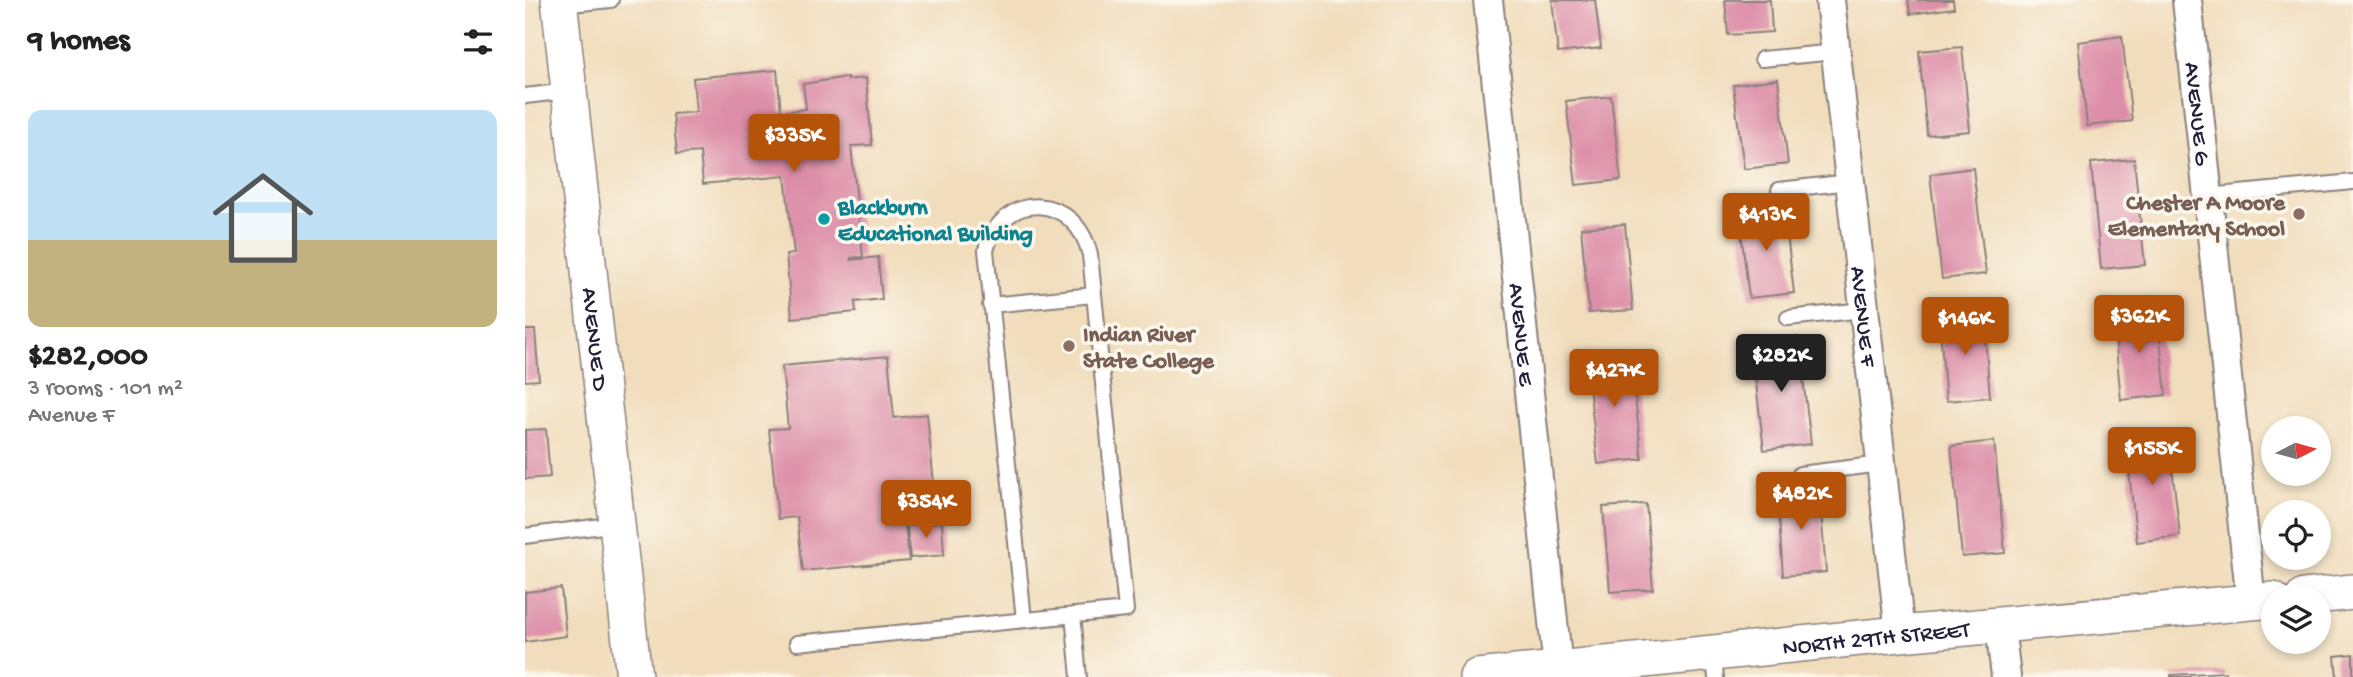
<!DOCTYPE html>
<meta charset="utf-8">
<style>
body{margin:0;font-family:"Gochi Hand",sans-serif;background:#f2f2f2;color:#222;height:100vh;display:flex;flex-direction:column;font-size:26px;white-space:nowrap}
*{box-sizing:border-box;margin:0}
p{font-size:23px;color:#767676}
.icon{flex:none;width:38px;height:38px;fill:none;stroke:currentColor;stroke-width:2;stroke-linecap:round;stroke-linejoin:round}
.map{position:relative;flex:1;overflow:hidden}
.side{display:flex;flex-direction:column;background:#fff;width:525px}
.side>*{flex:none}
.needle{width:46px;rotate:84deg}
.buttons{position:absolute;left:1736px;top:416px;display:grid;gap:14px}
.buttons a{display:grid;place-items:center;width:70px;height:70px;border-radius:50%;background:#fff;box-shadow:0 4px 10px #0003;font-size:35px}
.price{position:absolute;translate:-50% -60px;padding:0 16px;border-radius:7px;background:#b45309;color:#fff;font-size:23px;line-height:46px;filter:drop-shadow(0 2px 4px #0008)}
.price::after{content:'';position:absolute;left:50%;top:42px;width:21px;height:16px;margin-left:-10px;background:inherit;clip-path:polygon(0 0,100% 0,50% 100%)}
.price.current{background:#222;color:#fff}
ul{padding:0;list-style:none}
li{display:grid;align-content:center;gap:14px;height:371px;padding:0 28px}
li span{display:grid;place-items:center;height:217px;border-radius:14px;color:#555}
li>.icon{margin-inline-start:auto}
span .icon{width:126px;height:126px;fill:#fffc;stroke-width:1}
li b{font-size:30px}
h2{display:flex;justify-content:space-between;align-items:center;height:84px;padding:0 28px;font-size:30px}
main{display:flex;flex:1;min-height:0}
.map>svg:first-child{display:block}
</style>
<main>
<section class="side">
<h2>9 homes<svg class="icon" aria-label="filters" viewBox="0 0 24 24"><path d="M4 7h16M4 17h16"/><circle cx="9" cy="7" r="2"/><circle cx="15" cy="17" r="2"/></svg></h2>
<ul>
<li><span style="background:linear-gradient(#bfe0f5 60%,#c2b280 0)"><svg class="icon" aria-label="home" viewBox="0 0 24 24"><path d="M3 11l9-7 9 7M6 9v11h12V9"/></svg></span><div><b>$282,000</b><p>3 rooms · 101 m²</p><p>Avenue F</p></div></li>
</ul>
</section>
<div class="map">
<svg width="1828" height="677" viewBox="0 0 1828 677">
<rect width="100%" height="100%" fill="#fbf7ec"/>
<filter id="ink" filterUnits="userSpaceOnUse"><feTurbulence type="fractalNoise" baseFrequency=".0143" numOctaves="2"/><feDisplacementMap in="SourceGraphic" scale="14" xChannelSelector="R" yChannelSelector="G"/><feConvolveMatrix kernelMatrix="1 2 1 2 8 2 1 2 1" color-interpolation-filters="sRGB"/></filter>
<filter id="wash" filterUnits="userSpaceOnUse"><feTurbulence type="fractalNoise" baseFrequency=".00686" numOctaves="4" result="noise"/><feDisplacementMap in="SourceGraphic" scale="28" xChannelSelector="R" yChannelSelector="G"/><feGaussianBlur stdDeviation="1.57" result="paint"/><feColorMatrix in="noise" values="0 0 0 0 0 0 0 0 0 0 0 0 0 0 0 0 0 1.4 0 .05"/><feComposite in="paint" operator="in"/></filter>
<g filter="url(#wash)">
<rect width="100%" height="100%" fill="#f1ddbc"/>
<g id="blocks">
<path fill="#dd8fa9" d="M1027,0h43l6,48 -43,5z
M1200,0h45l2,32 -44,3z
M1383,0h45l1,8 -44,6z
M1597,36l10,85 -45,5 -9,-84z
M1437,47l8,84 -43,4 -8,-84z
M252,70l4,42 25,-3 -3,-25 44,-7v3l19,-2 6,67 -21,1 12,111 -12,1v2l27,-3 4,42 -27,3 1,10 -64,6 -6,-63 8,-1 -9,-78 -82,8 -3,-32 -23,2 -4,-40 23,-2 -3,-34z
M1253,79l10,85 -44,5 -11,-84z
M1086,96l10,84 -45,5 -10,-84z
M1609,159l11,106 -44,4 -10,-106z
M1448,168l13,106 -44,5 -12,-105z
M1259,209l10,84 -45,5 -10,-84z
M1100,224l8,86 -44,3 -8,-85z
M1632,310l9,85 -45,5 -8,-85z
M1458,313l7,84 -44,4 -7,-84z
M0,330h10l4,50 -14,1z
M1273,337l13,107 -47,6 -13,-107z
M1105,354l12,105 -44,5 -12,-105z
M363,356l6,62 33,-4 9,90 -33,3 6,54 -106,10 -6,-54 -19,2 -9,-90 19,-1 -6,-62z
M21,429l4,48 -25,2v-49z
M1643,432l12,104 -43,6 -12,-105z
M1469,441l11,112 -43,4 -11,-111z
M1294,487l7,85 -43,4 -6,-85z
M1121,504l7,85 -43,3 -7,-85z
M417,522l2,33 -34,3 -3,-33z
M36,588l5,48 -41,6v-50z
M1828,654v23h-16l-2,-21z
M1700,672v5h-54v-2z"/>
</g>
</g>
<g filter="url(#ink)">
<use href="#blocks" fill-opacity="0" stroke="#8a807c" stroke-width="2"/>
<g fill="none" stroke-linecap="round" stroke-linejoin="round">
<defs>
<path id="service" d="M35,5l51,-5
M1237,59l74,-7
M0,96l43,-5
M1254,190l71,-8
M1683,196l145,-14
M465,305l104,-10
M1263,318l76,-8
M1275,474l81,-10
M0,536l92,-12
M548,615l6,62
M272,643l329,-33 -36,-355c-14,-62 -87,-66 -104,-5l38,370
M1188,653l3,24"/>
<g id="minor">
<path id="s1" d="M963,0l70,669"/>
<path id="s2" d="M1305,0l70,634"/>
<path id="s3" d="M1662,0l64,602"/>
<path d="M1475,625l6,52"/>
</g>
<g id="tertiary">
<path id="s4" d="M34,0l75,677"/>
<path d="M1779,597l49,-5"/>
<path id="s5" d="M952,677l423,-43 373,-34"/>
</g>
</defs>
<use href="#service" stroke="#8a807c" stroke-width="18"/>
<use href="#minor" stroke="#8a807c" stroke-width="32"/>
<use href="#tertiary" stroke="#8a807c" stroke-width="38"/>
<use href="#service" stroke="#fff" stroke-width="14"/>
<use href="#minor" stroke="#fff" stroke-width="28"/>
<use href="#tertiary" stroke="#fff" stroke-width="35"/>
</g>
</g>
<g fill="#8d6e63" stroke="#fbf7ec" stroke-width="2.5">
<circle cx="1774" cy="214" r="7"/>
<circle cx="544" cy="346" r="7"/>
</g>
<circle fill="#0f9aa8" stroke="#fbf7ec" stroke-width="2.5" cx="299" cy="219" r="7"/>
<g text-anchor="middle" stroke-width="7" stroke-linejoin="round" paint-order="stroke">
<g font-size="23" fill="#22223b" stroke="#fbf7ec">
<text dy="8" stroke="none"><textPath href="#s3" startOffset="114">AVENUE G</textPath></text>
<text dy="8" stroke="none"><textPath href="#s2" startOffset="318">AVENUE F</textPath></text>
<text dy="8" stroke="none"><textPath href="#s1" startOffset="336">AVENUE E</textPath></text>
<text dy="8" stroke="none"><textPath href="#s4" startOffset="341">AVENUE D</textPath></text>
<text dy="8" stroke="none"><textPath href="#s5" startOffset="401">NORTH 29TH STREET</textPath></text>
</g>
<g font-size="23" font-weight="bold" fill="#785e54" stroke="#fbf7ec" text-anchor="end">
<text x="1760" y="209">Chester A Moore<tspan x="1760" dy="26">Elementary School</tspan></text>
<text x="558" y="341" text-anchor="start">Indian River<tspan x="558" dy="26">State College</tspan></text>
</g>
<g font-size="23" font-weight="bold" fill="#0d838f" stroke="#fbf7ec" text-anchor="start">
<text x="313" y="214">Blackburn<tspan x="313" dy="26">Educational Building</tspan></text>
</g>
</g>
</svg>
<div class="buttons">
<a><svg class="needle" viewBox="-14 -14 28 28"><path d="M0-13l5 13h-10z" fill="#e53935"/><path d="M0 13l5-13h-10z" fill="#767676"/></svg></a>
<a><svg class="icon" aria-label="locate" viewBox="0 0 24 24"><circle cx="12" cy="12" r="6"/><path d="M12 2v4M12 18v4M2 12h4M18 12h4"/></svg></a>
<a><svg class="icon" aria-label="layers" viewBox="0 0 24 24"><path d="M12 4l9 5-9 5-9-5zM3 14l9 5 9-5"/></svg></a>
</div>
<b class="price" style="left:269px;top:174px">$335K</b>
<b class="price" style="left:1241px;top:253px">$413K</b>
<b class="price" style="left:1614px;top:355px">$362K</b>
<b class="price" style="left:1440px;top:357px">$146K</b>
<b class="price current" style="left:1256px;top:394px">$282K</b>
<b class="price" style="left:1089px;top:409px">$427K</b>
<b class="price" style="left:1627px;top:487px">$155K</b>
<b class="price" style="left:1276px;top:532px">$482K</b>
<b class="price" style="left:401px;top:540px">$354K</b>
</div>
</main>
